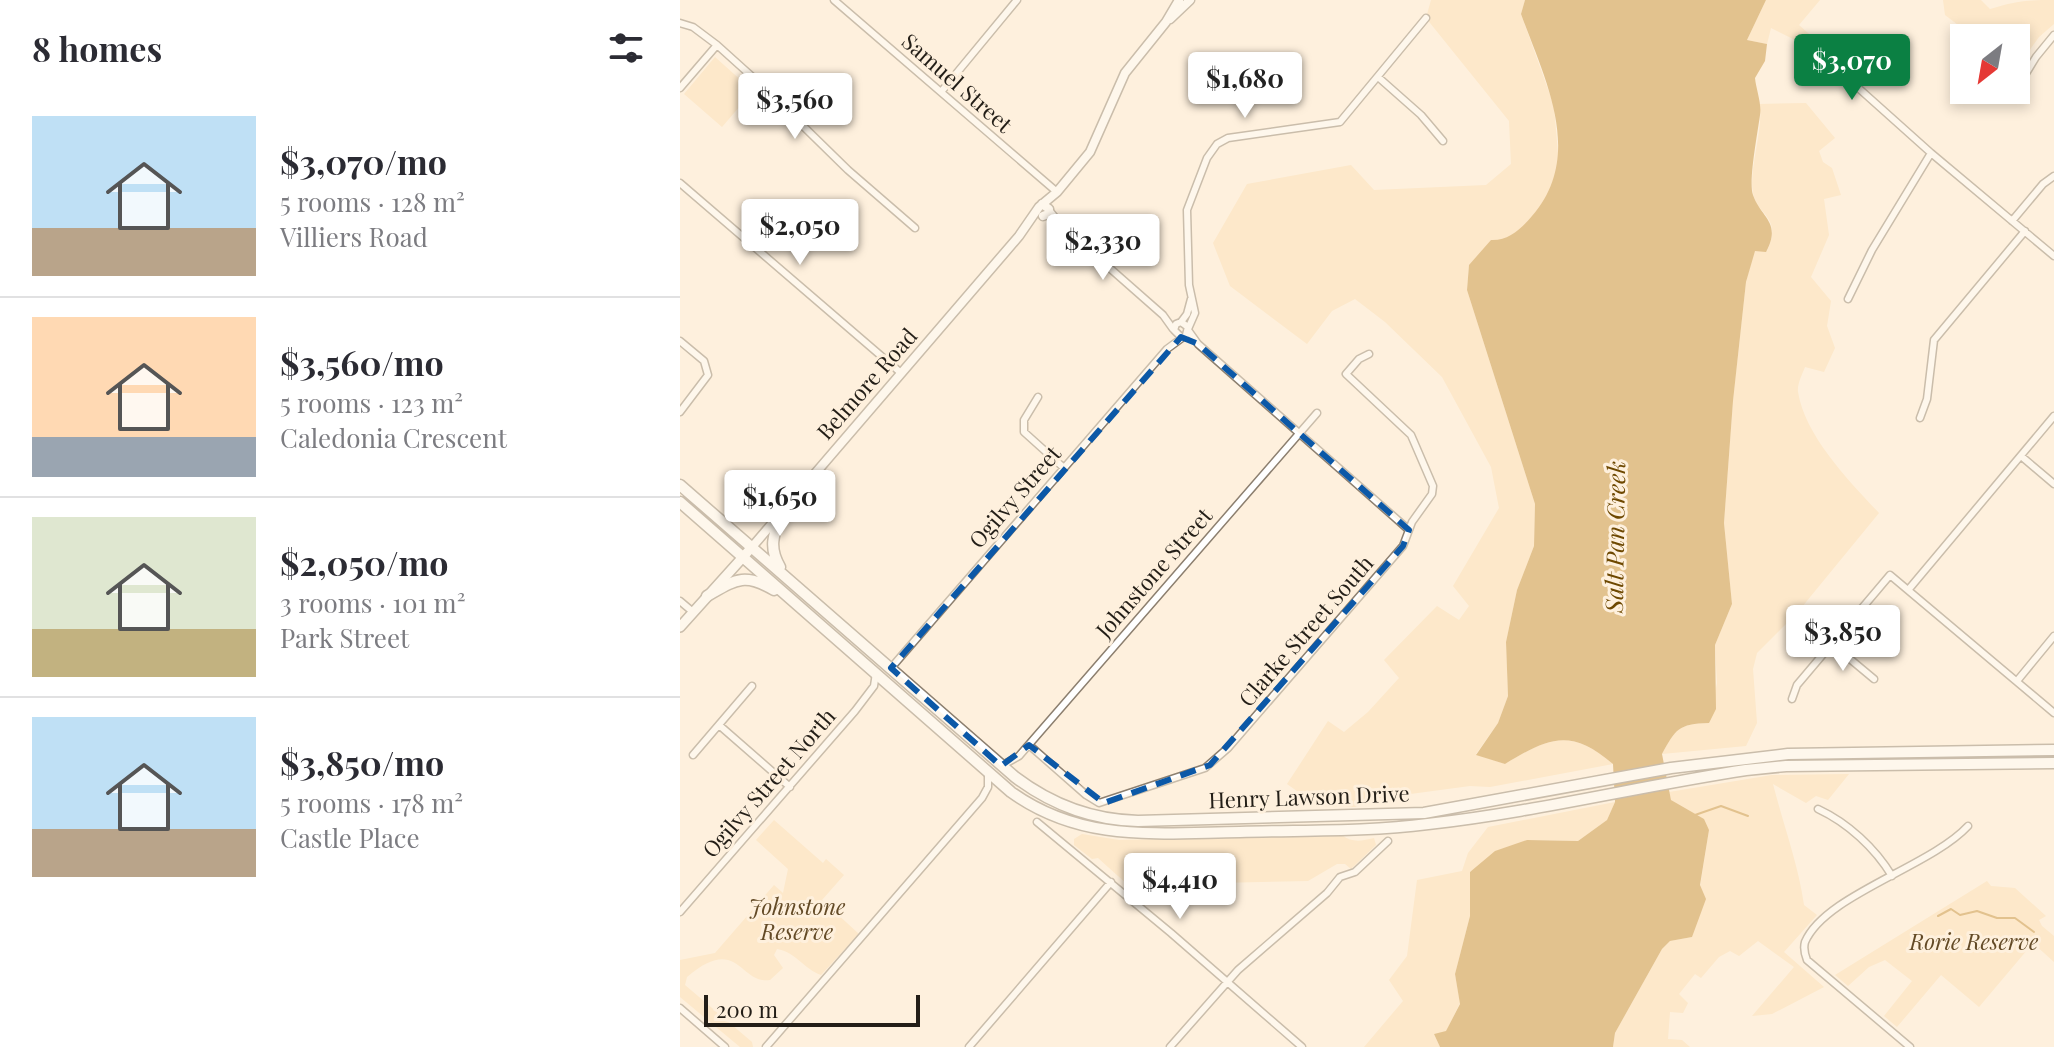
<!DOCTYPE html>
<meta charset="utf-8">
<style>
body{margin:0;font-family:"Playfair Display",serif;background:#f2f2f3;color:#2b2b33;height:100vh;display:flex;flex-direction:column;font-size:30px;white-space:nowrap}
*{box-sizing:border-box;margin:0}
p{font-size:26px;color:#7c7c81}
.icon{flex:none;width:44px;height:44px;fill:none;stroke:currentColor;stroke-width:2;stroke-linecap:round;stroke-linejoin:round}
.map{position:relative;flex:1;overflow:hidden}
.drawer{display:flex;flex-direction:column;background:#fff;width:680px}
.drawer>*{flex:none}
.needle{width:52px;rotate:211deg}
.buttons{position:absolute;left:1270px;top:24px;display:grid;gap:16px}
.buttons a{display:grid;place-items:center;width:80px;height:80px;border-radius:0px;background:#fff;box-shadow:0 4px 12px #0003;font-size:40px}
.scale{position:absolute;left:24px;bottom:20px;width:216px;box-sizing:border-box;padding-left:8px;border:4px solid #231e17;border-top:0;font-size:22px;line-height:28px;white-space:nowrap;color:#231e17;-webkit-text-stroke:6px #fef0dd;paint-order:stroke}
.price{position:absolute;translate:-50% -68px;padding:0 18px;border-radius:8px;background:#fff;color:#222;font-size:26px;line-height:52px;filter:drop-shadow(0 2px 4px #0008)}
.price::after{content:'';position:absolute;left:50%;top:48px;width:24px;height:18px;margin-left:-12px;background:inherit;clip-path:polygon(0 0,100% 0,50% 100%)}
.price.active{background:#0b8043;color:#fff}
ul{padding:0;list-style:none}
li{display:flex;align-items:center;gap:24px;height:200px;padding:0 32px}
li+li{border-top:2px solid #e1e1e2}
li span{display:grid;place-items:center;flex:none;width:224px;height:160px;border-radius:0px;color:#555}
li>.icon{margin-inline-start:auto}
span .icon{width:96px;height:96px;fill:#fffc;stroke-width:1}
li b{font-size:34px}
h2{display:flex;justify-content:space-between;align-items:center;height:96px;padding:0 32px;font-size:34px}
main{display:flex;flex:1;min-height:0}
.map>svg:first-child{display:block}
</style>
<main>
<section class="drawer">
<h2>8 homes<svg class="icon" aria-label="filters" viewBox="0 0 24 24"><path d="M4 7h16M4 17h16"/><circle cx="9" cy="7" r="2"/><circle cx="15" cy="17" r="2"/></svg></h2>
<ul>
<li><span style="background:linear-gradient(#bfe0f5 70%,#b9a48a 0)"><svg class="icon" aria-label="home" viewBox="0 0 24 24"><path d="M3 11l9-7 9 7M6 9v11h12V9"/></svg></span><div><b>$3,070/mo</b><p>5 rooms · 128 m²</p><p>Villiers Road</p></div></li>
<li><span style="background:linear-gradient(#ffd9b3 75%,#9aa5b1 0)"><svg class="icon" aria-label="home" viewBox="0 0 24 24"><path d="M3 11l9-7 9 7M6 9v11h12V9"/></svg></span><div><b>$3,560/mo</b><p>5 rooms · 123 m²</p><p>Caledonia Crescent</p></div></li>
<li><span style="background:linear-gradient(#dfe7d0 70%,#c2b280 0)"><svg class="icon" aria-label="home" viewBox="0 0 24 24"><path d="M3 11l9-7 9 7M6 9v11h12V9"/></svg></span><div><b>$2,050/mo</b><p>3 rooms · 101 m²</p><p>Park Street</p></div></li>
<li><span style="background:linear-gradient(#bfe0f5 70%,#b9a48a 0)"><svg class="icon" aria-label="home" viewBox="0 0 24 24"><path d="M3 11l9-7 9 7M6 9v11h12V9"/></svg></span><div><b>$3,850/mo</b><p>5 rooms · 178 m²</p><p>Castle Place</p></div></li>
</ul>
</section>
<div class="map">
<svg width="1374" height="1047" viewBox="0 0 1374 1047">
<rect width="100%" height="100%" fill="#fef0dd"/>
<path fill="#fcddb3" d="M751,0h94l-4,14 33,92 5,59 -13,36 -24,27 -53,37 -2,25 68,214 -1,42 -17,44 -11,52 2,54 -10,27 -22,31 29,10c43,-26 65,-37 108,0l-123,23 -20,-1 -97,13 -18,8 -37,-1 -31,-22 41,-63 16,11 24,-20 31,-34 -15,-18 53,-54 22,14 10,-14 -16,-20 46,-78 -8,-41 -49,-90 -57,-55 -30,-23 -23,12 -25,33 -77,-58 -17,-43 34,-59 104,-19 23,25 112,-5 25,-21 -2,-43 -83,-103z
M1086,0h54l-21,25 17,15 -7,7 -38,-19 -4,16 -20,-4z
M1263,0h38l9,9c25,-8 37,-9 64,-9v24l-15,13 -10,14 -13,-4v-9l-50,-7 -21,-16z
M35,57l38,34 -31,36 -38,-33z
M1126,103l29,35 -16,13 4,11 9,6 9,27 -17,4 5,36 -18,42 20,24 -4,25 8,22 -11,24 -19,-5c-3,8 -8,17 -7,25 7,44 51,89 81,121l-82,100 -40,40 -4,16 4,54 -11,23 -84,8c14,-25 16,-30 47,-31l8,-40 -2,-38 17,-41 -8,-81 9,-122 13,-119 8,-31h13c16,-35 -10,-35 -14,-58 -5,-23 12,-68 6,-89z
M1169,774l-21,26 -12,-4 -10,7 -33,-19c10,40 25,79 31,121l13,10 -33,37 40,35 -52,27 -20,2 42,-49 -36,-26 -19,15 -9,-5 -11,6 -18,21 -6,-4 -16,20 9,9 -5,10 -13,-1 -2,27 14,1 8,7h-77l2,-14 47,-84 8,-8 22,-4 17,-107 -38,-30 -2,-8 103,-17z
M935,802l-8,18 -29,21 -51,-1 -57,32v44l-15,58 5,29 -14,29 -12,2 6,13h-76l39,-46 -14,-21 18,-24 10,-76 45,-9 6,-18 20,-26z
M94,820l49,43 3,-4 18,16 -22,25 37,34 -38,41c-17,-6 -25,-23 -44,-26l-3,6 9,13 -13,12c-30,5 -32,-47 -83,-3l-2,8 67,57 1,5h-13l-60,-50v-37l35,-7 59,-68 9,8 5,-24 -32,-29z
M402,834l37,6 223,-5c10,8 20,6 32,3l2,7 -25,24 -6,-5h-8l-29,17 -180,4 -30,-27 -6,1 -18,-14v-6z
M1307,881l4,5 24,2 31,28 -7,4 3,6 12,10v26l-21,-19 -54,64 -38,-32 -44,52 -13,-11 28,-35 -27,-21 -16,7 -21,19 -13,-11z"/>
<path fill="#c2892f" d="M845,0h241l-19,40 20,4 -2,17 -10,17c1,11 7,26 5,37 -2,16 -12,67 -7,80 8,23 29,27 13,57l-11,-1 -9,31 -13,119 -9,122 8,81 -17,41 1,64 -7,14c-31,1 -33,6 -47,31l9,46 33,19 5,11 -9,55 6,14 -14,38 -22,4 -8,8 -47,84 -2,14h-173l-6,-13 12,-3 14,-27 -5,-30 15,-58v-44l25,-21 32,-11 51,1 29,-21 8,-18 -2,-38c-43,-37 -65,-26 -108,0l-29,-9 22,-32 10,-27 -2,-54 11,-52 17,-44 1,-42 -68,-214 2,-25 22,-25c17,1 30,-11 41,-24 53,-61 13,-136 -11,-202z"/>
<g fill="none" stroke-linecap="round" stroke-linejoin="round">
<path stroke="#c2892f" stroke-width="2" d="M1015,815l26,-9 27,10
M1258,916l13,-7 9,6 17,-4 20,7h18l19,14"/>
<defs>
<path id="minor" d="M154,0l223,192
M0,23l13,4 24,18
M1156,68l95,85 123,103
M1345,75l11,-18 18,-22
M698,77l43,38 22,26
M0,88l37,-43 40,36 91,89 67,58
M261,92l76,-92
M0,183l221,190
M369,210l14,17 100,88 10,14
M1332,221l31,-37 11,-8
M1168,299l24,-49 59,-97
M501,322l6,-8 4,-15
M508,329l7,-16 -6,-28 -2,-75 20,-52 10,-14 11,-6 112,-16 86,-104
M508,330l10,14 211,186
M0,341l24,20 4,14 -28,37
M358,397l-14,23v12l40,36
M1240,418l7,-19 7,-59 91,-109
M1341,456l33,28
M1229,589l145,-173
M0,601l13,11
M1152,644l42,35
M211,668l276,-319 19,-14 2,-8 -7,-5 -5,2 -2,6 7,7
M1337,681l37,-45
M1112,699l5,-14 93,-110 164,138
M39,725l71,62
M349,745l57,50 13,8 106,-35 23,-20 175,-202 9,-24 20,-28 1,-8 -22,-51 -65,-61 13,-15 10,-5
M13,755l59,-69
M323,765l16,-9 298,-343
M1138,809c30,14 57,39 74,67
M357,822l134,111 131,114
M0,912l175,-201 19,-25 2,-13
M0,1008l45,39
M86,1047l216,-249 6,-11v-14
M289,1047l142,-165
M490,1047l68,-77 89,-77 13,-16 15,-5 33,-31
M1230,1047l-103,-87c-2,-5 -4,-11 -2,-18 20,-47 125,-75 163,-116"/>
<path id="tertiary" d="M490,19l20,-19
M362,204l7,5 -1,5 -5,2
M72,547l267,-311 20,-29 18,-15 33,-40 35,-79 41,-51 13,-22"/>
<path id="secondary" d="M0,627l72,-80"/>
<path id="primary" d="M0,485l335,292c37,28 77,43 123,44l286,-8 247,-45 117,-14 266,-4
M0,502l331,290c71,51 146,41 229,40 62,-2 126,0 188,-8 107,-12 212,-38 318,-54l40,-4 268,-3
M100,567c-13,-22 -5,-35 3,-58
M27,596c28,-16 37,-24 67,-6"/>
</defs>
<use href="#minor" stroke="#8c7f6f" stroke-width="9"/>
<use href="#tertiary" stroke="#8c7f6f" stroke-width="11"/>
<use href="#secondary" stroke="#8c7f6f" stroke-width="12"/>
<use href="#primary" stroke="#8c7f6f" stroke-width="13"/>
<use href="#minor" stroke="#fff" stroke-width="6"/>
<use href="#tertiary" stroke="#fff" stroke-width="8"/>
<use href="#secondary" stroke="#fff" stroke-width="9"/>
<use href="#primary" stroke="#fff" stroke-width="10"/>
</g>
<path d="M0 0H1374V1047H0ZM501,337l17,7 211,186 -6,16 -193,219 -106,38 -75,-58 -28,21 -110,-98z" fill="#fef0dd" fill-opacity=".55" fill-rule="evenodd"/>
<path fill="none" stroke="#0b58a7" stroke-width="6" stroke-dasharray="16 10" stroke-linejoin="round" d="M501,337l17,7 211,186 -6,16 -193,219 -106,38 -75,-58 -28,21 -110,-98z"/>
<g text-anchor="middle" stroke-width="6" stroke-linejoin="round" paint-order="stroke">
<g font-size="22" fill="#231e17" stroke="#fef0dd">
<text transform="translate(277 83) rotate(41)" y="8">Samuel Street</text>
<text transform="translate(187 384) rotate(-49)" y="8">Belmore Road</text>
<text transform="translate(335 497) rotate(-49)" y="8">Ogilvy Street</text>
<text transform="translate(474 573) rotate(-49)" y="8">Johnstone Street</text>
<text transform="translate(626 631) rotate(-49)" y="8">Clarke Street South</text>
<text transform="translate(89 783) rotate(-49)" y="8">Ogilvy Street North</text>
<text transform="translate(629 797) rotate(-2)" y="8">Henry Lawson Drive</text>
</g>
<g font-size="22" font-style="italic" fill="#634a26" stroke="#fef0dd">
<text x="117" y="915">Johnstone<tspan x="117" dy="25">Reserve</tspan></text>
<text x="1294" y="950">Rorie Reserve</text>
</g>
<g font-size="24" font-style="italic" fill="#6e4800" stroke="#fef0dd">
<text transform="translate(936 537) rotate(-89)" y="8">Salt Pan Creek</text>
</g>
</g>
</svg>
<div class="buttons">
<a><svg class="needle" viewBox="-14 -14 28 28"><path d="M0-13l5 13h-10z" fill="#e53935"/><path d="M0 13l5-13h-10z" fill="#7c7c81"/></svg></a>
</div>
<div class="scale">200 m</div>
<b class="price active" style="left:1172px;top:102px">$3,070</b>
<b class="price" style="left:565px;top:120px">$1,680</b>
<b class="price" style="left:115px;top:141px">$3,560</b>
<b class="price" style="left:120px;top:267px">$2,050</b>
<b class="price" style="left:423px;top:282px">$2,330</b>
<b class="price" style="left:100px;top:538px">$1,650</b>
<b class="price" style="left:1163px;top:673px">$3,850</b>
<b class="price" style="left:500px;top:921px">$4,410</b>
</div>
</main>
